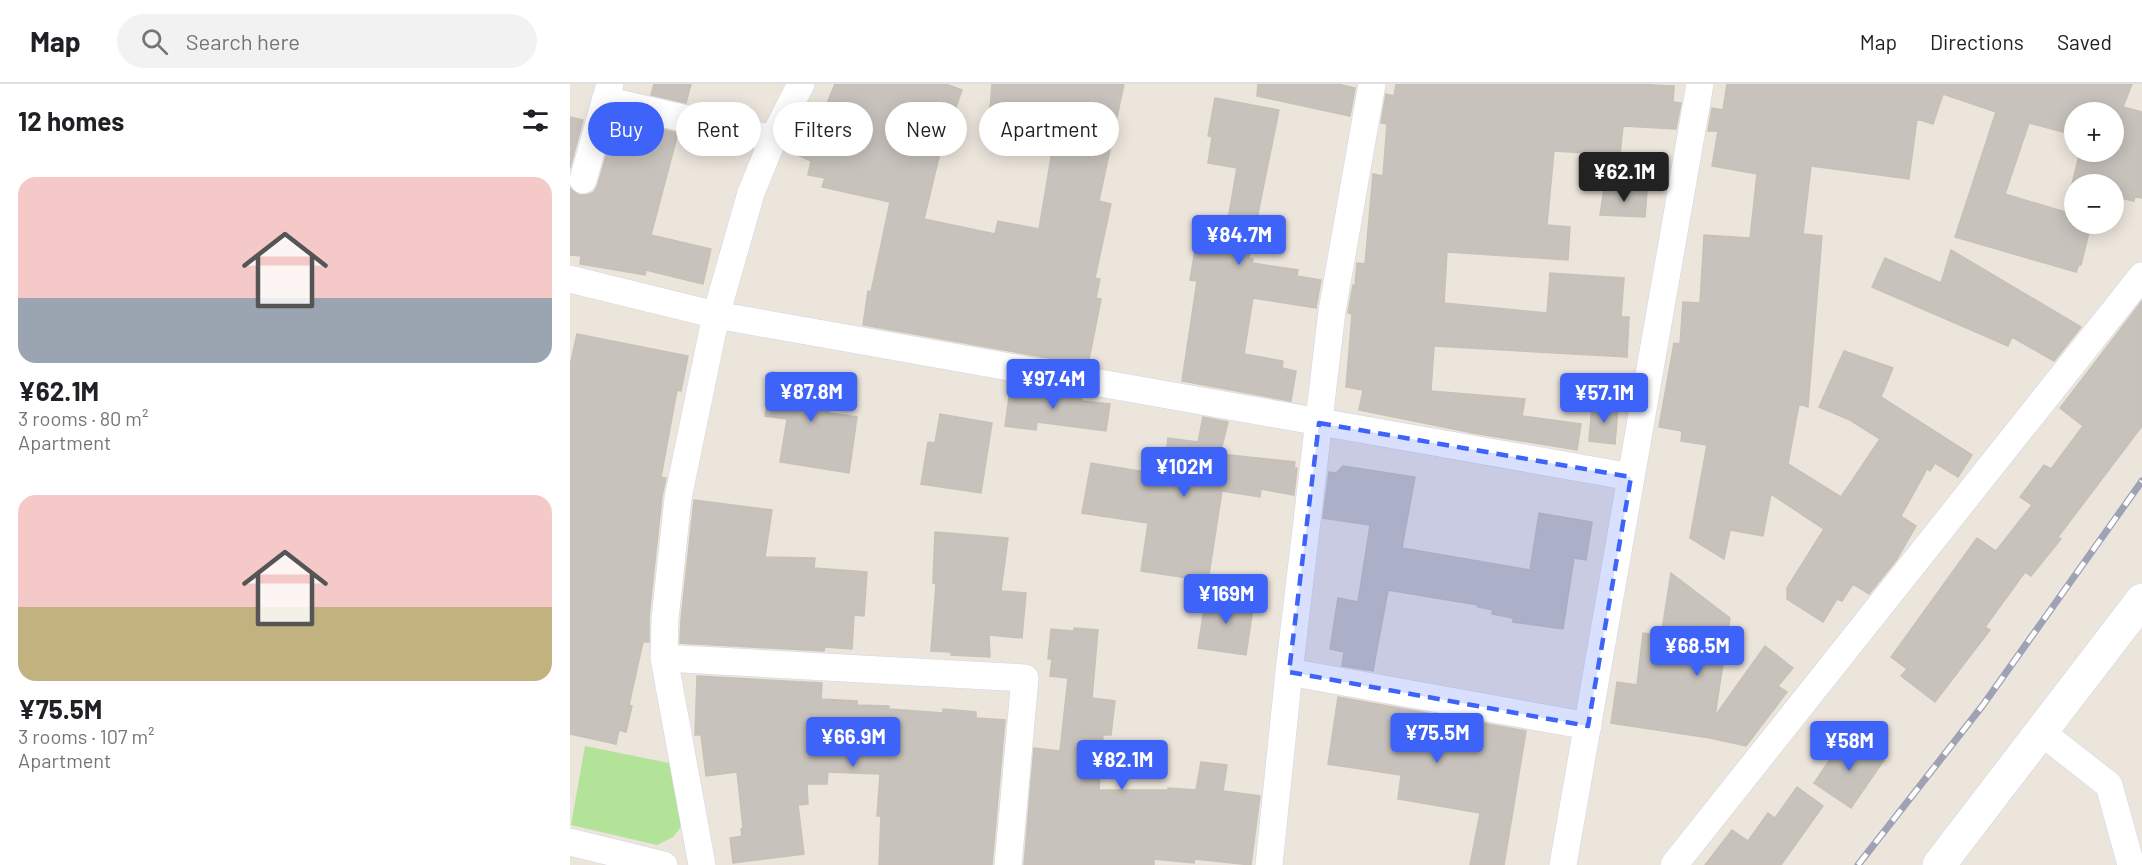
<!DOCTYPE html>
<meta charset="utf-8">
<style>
body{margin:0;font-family:Barlow,sans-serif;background:#f2f2f2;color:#202124;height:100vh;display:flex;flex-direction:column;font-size:22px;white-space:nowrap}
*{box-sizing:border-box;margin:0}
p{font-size:20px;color:#757577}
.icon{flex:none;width:33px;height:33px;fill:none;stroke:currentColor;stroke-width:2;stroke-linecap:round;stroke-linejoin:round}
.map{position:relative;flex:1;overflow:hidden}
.sheet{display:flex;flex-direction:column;background:#fff;width:570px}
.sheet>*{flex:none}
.banner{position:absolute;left:18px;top:18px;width:570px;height:54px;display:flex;gap:12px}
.tools{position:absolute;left:1494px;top:18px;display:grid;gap:12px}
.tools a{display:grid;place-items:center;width:60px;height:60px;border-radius:50%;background:#fff;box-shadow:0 3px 15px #0003;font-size:30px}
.price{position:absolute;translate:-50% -51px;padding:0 14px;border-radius:6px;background:#3d63f8;color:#fff;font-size:20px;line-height:39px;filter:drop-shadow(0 2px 3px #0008)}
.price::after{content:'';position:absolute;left:50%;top:36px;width:18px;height:14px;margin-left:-9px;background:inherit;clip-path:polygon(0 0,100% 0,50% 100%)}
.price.on{background:#222;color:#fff}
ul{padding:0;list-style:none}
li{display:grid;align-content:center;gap:12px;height:318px;padding:0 18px}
li span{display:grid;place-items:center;height:186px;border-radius:18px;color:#555}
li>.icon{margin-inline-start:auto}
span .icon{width:108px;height:108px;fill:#fffc;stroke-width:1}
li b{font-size:26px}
h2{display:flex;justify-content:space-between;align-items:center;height:72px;padding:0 18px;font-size:26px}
.chip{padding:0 21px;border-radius:27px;background:#fff;box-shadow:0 3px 15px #0003;font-size:21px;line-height:54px}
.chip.on{background:#3d63f8;color:#fff}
header{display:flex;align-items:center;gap:36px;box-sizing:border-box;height:84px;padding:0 30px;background:#fff;border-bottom:2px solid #e0e0e0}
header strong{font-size:28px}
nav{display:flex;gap:33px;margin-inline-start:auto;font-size:21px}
.search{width:420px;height:54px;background:#f2f2f2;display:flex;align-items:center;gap:15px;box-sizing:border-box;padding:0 21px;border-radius:33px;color:#757577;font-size:22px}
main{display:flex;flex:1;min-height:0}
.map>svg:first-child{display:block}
</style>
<header>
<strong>Map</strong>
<div class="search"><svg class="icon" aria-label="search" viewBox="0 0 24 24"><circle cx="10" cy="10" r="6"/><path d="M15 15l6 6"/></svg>Search here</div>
<nav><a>Map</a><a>Directions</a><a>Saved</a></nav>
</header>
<main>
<section class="sheet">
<h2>12 homes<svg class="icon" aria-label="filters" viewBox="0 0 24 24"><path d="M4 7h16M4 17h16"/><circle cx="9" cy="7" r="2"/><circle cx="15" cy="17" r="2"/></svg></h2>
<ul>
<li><span style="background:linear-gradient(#f6c9c9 65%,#9aa5b1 0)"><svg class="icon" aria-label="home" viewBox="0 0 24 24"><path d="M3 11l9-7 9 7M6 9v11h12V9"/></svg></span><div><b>¥62.1M</b><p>3 rooms · 80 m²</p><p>Apartment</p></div></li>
<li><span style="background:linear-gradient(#f6c9c9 60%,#c2b280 0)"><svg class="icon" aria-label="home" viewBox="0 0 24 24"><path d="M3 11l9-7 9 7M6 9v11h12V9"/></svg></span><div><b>¥75.5M</b><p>3 rooms · 107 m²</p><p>Apartment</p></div></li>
</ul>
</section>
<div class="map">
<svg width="1572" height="781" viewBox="0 0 1572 781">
<rect width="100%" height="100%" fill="#ece5dc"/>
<path fill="#b3e299" d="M15,662l84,17 12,64 -8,10 -16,8 -86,-20z"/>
<path fill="#c7c2bc" stroke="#c7c1b6" stroke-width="1.5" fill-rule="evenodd" d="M84,0h37l-5,19 -35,-8z
M265,0h111l16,6 -22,63 -16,66 71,15 3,-13 41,8 15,-89 -65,-18 3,-38h132l-25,117 12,3 -16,74 5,1 -4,19 5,1 -13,66 -225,-40 5,-34 3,1 19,-90 -68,-15 3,-9 -17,-3 3,-14 -18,-8 12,-27 11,4z
M688,0h79l18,4 -5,28 -93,-20z
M826,0h234l44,2 -1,16 8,1 -5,26 -53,-3 -3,29 -66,-4 -7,74 23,2 -2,33 -121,-8 -3,51 103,10 3,-40 74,5 -3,39h8l-2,40 -193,-11 -3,45 94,8 -3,17 59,8 -4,26 -104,-17 -114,-23 4,-20 -17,-3 6,-73 -4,-1 5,-28 2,1 2,-23 8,1 8,-90 10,2 4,-52 -6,-1 5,-29 8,2z
M1157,0h405l-9,23 19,5v86l-7,-1 -1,4 -20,-4v-13h-40v40h17l-10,41h-2l-3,7 -121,-35 41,-125 -53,-18 -10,30 -16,-5 -8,60 -98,-13 -8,68 19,2 -14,171 -9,-3 -11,60 53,33 39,-58 -30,-19 -31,-13 25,-56 49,17 -12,29 91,58 -14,22 -23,-14 -5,8 -3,-2 -26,47 15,10 -19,33 -28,35 -16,-10 -11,17 -5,-2 -14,23 -36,-23v-11l37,-59 -53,-35 -8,42 -33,-6 -6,29 -34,-21 17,-93 -26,-4 1,-10 -23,-4 15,-84 6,1 3,-42 17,1 4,-68 46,3 7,-64 -45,-8 6,-35h-10l4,-23 11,2zM1504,28h40v40h-34l-15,60 -60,-18 24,-71 45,12z
M645,14l64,12 -30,148 4,1 -1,4 46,7 -1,6 24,4 -5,28 -63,-10 -9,56 39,7 -1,7 14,3 -5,30 -109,-20 15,-100 -7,-1 8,-48 27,5 12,-69 -29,-5 4,-26 -4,-1z
M0,33l13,3 -13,48z
M73,41l35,8 -27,102 60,14 -8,35 -57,-14 -1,5 -65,-11 1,-8 -11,-1v-67l9,7h8l7,-3 4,-8 16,-55 26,7z
M1034,105l43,2 -2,26 -45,-2z
M1381,166l130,77 -27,34 -42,-24 -4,9 -136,-59 13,-29 56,25z
M1572,217v125l-84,111 3,2 -30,37 -6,-4 -40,55 5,3 -55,72 -34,-26 6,-7 -16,-12 86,-119 19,13 36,-46 -12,-8 24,-32 7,4 32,-43 -23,-18z
M7,250l111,22 -7,35 -4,-1 -16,87 5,1 -4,18 -13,121v25h-6l-14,63 3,1 -6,26 -7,-2 -3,14 -46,-10v-368z
M202,288l61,10 -4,31 28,4 -8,56 -69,-11 7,-43 -22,-3z
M441,299l71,13 -1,5 29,3 -4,27 -69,-9 -1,8 -31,-4z
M1022,321l26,3 -3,36 -26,-3z
M370,330l52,9 -11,70 -60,-9 7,-42 7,1z
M633,333l25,5 -8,32 75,8 -1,6h3l-3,27 -33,-6 -1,8 -38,-6 -14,90 -67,-10 7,-48 -66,-10 9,-50 73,12 4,-37 30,4z
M773,382l72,11 -13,71 128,22 9,-57 53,9 -6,38 -12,-2 -11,71 -50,-7v-4l-21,-4 1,-4 -15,-3v-2l-90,-15 -15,81 -31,-5 2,-14 -14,-3 8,-51 20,4 12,-77 -47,-7 6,-46 7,1z
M124,416l78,10 -7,47 50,1 -1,10 53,4 -3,44 -10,-1 -2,34 -27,-2 -1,4 -144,-8 1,-23z
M365,448l73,6 -7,53 25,2 -4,45 -33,-3 1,22 -39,-2v-3l-20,-1 5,-67 -3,-1z
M1101,489l59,45 -15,98 50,-70 28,22 -15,18 9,6 -41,54 -36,-8 -99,-15 6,-41 20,3 6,-52 18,3z
M636,511l48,7 -8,53 -48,-7z
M504,544l24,2 -6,68 23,3 -4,34h-8l-4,55h69v-2l28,2 5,-28 26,3 -4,26 37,5 -9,69 -56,-6 -1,4 -40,-4v6h-130l10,-117 26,3 8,-73 -18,-2 2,-17h-4l3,-30 23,2z
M127,592l125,7 -1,16 36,2v4l32,1v3l54,4v-4l33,3v6l29,2 -13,145h-113l2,-49h-4l3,-42 -52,-2 -1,12h-20l1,20 -10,1 6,49 -71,9 -3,-25 12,-2 -1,-7 2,-1 -6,-56 -31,4 -5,-41h-6z
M768,613l188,34 -22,134h-34l10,-52 -82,-14 3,-24 -73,-11z
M1279,652l35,24 -33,48 -37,-25 25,-37 3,1z
M1227,703l26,19 -42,59h-76l27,-35 16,11 20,-28 7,5z"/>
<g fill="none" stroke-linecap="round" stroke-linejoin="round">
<defs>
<path id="minor" d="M35,16l168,39
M13,96l27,-96
M0,195l146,36 915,162
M94,574l361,20 -17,187
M719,588l299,54
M1471,648l68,53 22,80
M0,758l94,23
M132,781l-38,-207 1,-39 13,-121 38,-183 35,-122 22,-54 28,-55
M699,781l20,-193 43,-361 40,-227
M993,781l137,-781
M1104,781l468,-589"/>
<path id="tertiary" d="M1369,781l203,-265"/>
</defs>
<use href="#minor" stroke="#d1d5e3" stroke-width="28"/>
<use href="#tertiary" stroke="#d1d5e3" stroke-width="34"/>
<use href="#minor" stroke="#fff" stroke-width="27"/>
<use href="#tertiary" stroke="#fff" stroke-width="33"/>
<defs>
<path id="rail" d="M1288,781l125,-160 159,-224"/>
</defs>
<use href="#rail" stroke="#9fa2b4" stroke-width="7"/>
<use href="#rail" stroke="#fff" stroke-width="4.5" stroke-dasharray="14" stroke-linecap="butt"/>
</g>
<path fill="#3d63f8" fill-opacity="0.2" stroke="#3d63f8" stroke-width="4.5" stroke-dasharray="12 8" stroke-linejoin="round" d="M749,339l312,54 -43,249 -299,-54z"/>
</svg>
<div class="tools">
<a>+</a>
<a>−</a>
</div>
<b class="price on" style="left:1054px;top:119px">¥62.1M</b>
<b class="price" style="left:669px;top:182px">¥84.7M</b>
<b class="price" style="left:483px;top:326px">¥97.4M</b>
<b class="price" style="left:241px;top:339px">¥87.8M</b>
<b class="price" style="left:1034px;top:340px">¥57.1M</b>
<b class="price" style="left:614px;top:414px">¥102M</b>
<b class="price" style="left:656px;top:541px">¥169M</b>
<b class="price" style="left:1127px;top:593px">¥68.5M</b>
<b class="price" style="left:867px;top:680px">¥75.5M</b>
<b class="price" style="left:283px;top:684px">¥66.9M</b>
<b class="price" style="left:1279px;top:688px">¥58M</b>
<b class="price" style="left:552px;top:707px">¥82.1M</b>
<div class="banner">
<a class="chip on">Buy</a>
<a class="chip">Rent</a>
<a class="chip">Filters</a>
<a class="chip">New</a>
<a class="chip">Apartment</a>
</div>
</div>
</main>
